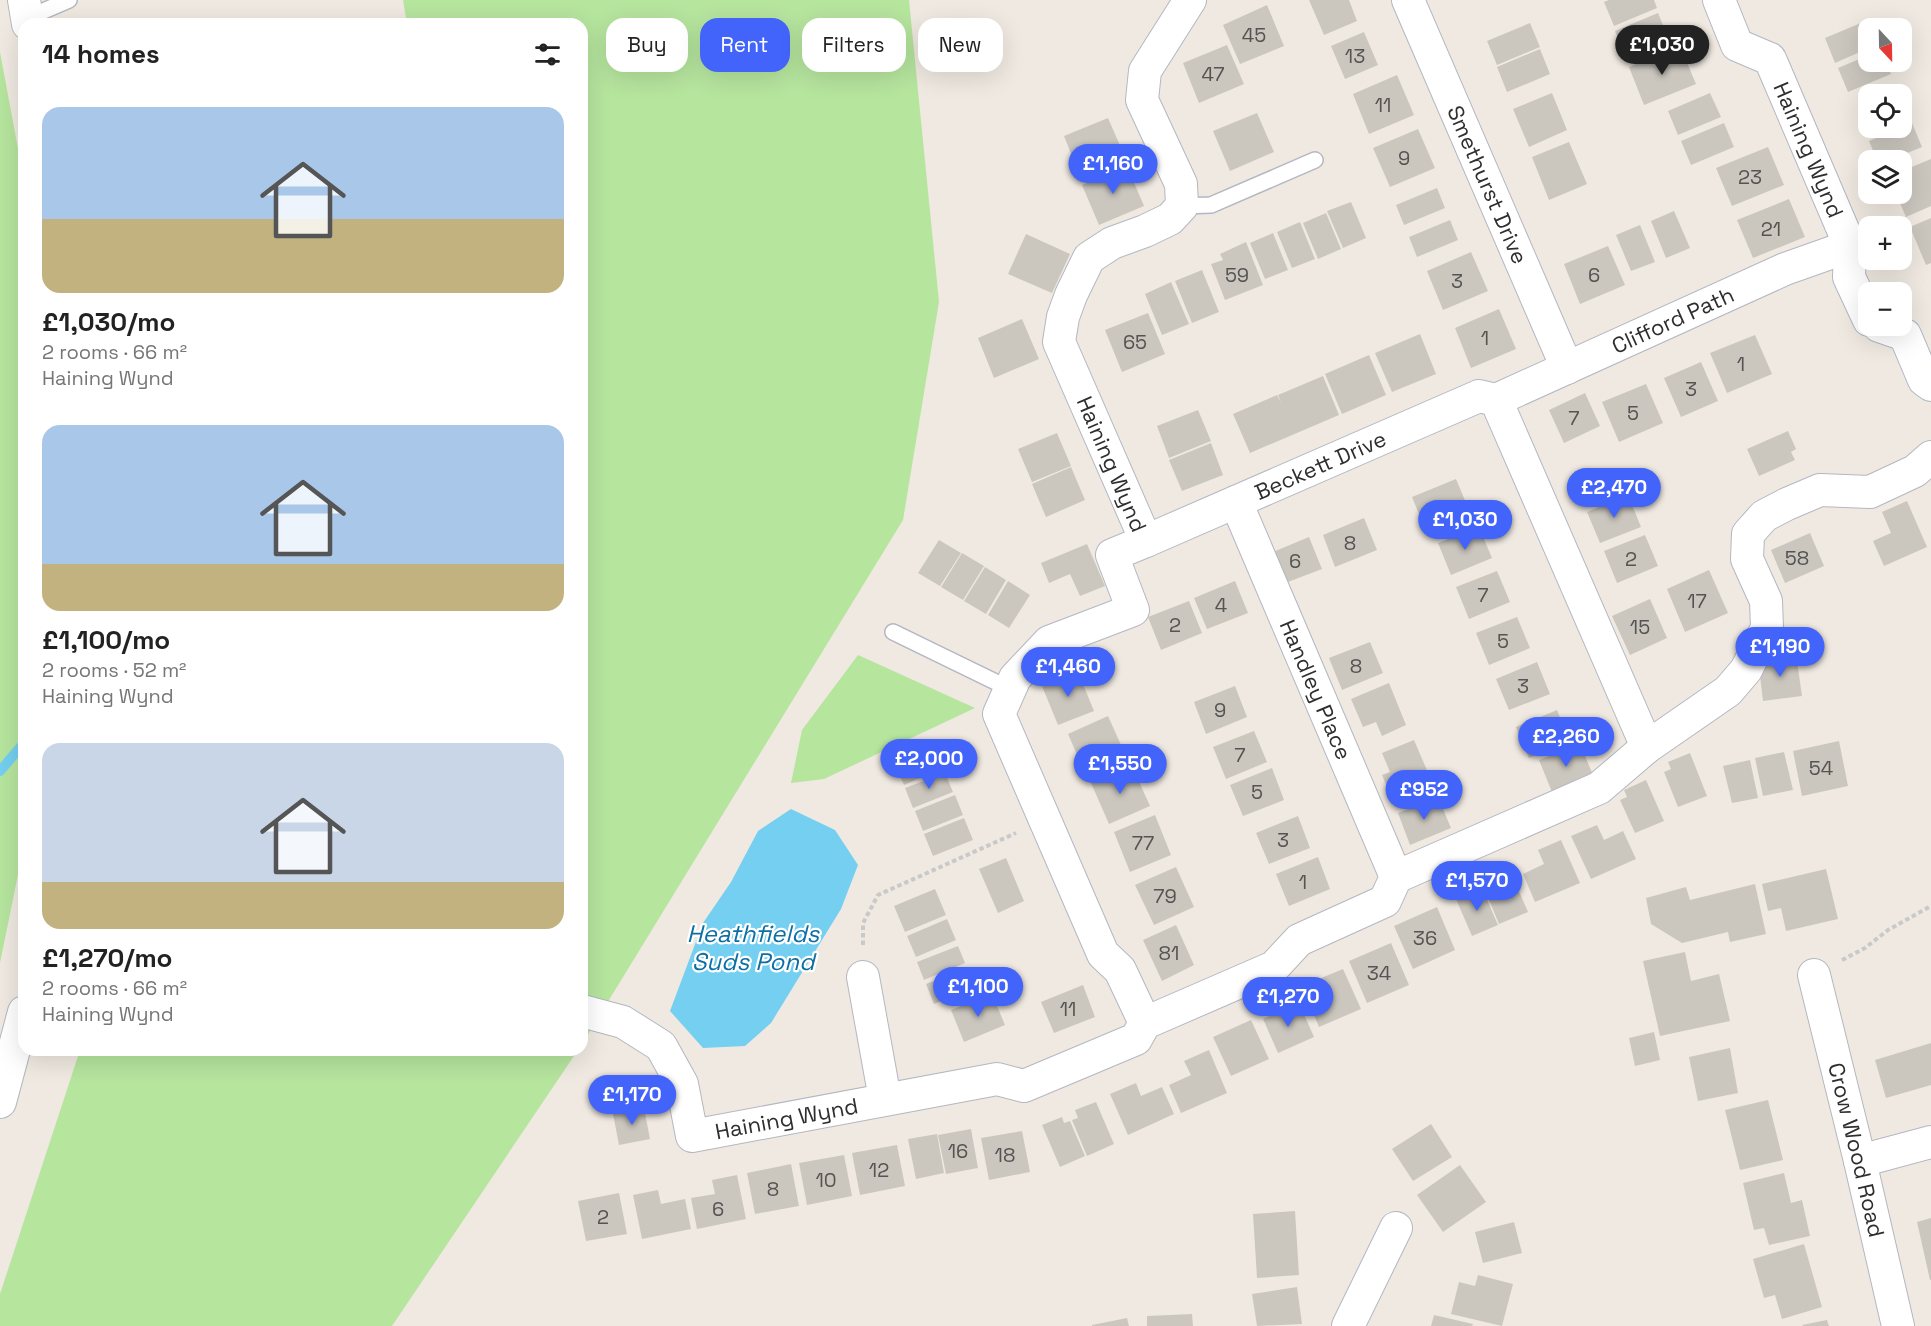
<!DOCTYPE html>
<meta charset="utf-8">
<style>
body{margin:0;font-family:"Space Grotesk",sans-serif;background:#f2f2f2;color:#222;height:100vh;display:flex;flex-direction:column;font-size:22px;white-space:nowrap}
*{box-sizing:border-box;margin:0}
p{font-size:20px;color:#767676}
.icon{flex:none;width:33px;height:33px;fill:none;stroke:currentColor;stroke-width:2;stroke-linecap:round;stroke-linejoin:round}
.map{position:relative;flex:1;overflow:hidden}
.drawer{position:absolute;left:18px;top:18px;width:570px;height:1038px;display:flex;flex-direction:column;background:#fff;border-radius:18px;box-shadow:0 6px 24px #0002}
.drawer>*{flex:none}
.hud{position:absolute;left:606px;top:18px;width:570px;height:54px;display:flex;gap:12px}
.needle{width:39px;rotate:158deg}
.fabs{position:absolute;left:1858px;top:18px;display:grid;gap:12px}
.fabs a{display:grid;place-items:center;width:54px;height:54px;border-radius:12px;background:#fff;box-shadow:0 6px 24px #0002;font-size:30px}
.price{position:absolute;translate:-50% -51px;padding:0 14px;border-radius:21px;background:#4264fb;color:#fff;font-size:20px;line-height:39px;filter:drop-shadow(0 2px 3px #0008)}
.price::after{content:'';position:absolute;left:50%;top:36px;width:18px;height:14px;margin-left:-9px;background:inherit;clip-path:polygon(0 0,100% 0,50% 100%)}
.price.on{background:#222;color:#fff}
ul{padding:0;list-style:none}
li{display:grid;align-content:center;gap:12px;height:318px;padding:0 24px}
li span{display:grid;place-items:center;height:186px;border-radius:18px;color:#555}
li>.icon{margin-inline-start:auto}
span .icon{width:108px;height:108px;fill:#fffc;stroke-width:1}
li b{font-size:26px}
h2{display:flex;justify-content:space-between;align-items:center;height:72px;padding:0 24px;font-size:26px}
.tag{padding:0 21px;border-radius:18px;background:#fff;box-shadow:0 6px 24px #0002;font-size:21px;line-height:54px}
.tag.on{background:#4264fb;color:#fff}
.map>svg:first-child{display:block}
</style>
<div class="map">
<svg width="1931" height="1326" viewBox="0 0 1931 1326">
<rect width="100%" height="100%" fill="#efe9e1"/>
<path fill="#b6e59e" d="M403,0h506l30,302 -36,218 -321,524v-1020h-175z
M0,52l24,129v664l-24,118z
M858,655l117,53 -151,71 -33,4 11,-53z
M80,1050h498l-186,276h-392v-32z"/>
<path fill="#75cff0" d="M791,809l44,21 23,35 -17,44 -70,114 -26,23 -42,2 -33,-37 33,-88 28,-41 27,-51z"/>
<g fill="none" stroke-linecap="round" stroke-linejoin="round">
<path stroke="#75cff0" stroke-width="10" d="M0,771l24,-28"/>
</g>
<path fill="#cbc7bf" d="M1309,0h40l8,21 -33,14z
M1609,0h45l3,8 -43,18 -10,-24z
M1267,5l17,41 -44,18 -17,-39z
M1658,13l10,24 -43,18 -10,-24z
M1868,20l3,8h-2v20l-34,15 -10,-25z
M1530,23l10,24 -43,18 -10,-24z
M1364,32l14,33 -33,14 -14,-33z
M1227,45l17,39 -45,19 -16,-40z
M1680,46l16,38 -52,21 -15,-38z
M1540,49l10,25 -43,18 -10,-25z
M1869,55v7h17l5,12 -43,18 -10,-24z
M1397,75l17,40 -45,19 -16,-40z
M1552,93l15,37 -38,17 -16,-38z
M1710,93l11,24 -43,18 -10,-24z
M1902,99l8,19 -8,4z
M1869,107v21h19l-21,8 -9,-24z
M1257,113l17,39 -44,19 -17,-40z
M1108,118l17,39 -45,19 -16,-40z
M1724,123l10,24 -43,18 -10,-24z
M1912,123l10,24 -32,13h-13l-8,-19z
M1418,129l17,39 -45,19 -17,-39z
M1569,142l18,42 -38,16 -17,-43z
M1768,147l16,38 -52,21 -16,-38z
M1931,159v47l-25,11 -10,-23h6v-23z
M1127,166l17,40 -45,19 -17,-40z
M1437,188l8,20 -41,17 -8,-20z
M1789,199l16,38 -52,21 -16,-38z
M1351,202l15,36 -23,10 -16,-37z
M1674,211l16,37 -24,10 -15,-37z
M1326,213l15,36 -23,10 -15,-36z
M1931,218v45l-5,2 -16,-38z
M1450,220l8,20 -41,17 -8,-20z
M1300,222l15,37 -23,9 -15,-36z
M1640,225l15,37 -24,9 -15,-36z
M1273,233l15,37 -23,9 -15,-36z
M1026,234l44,20 -18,39 -44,-19z
M1246,242l17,43 -38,15 -14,-36 12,-4 -3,-6z
M1608,246l17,39 -45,19 -16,-40z
M1471,252l17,39 -45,19 -16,-39z
M1202,270l17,42 -27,11 -17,-42z
M1171,282l18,42 -27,11 -17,-41z
M1499,309l17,40 -45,19 -16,-40z
M1148,313l17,41 -43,18 -17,-42z
M1022,319l17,40 -45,19 -16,-40z
M1420,334l16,40 -44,18 -17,-39z
M1755,335l17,39 -45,19 -17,-40z
M1369,355l17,40 -44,19 -17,-40z
M1701,362l17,39 -37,16 -17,-39z
M1323,376l16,39 -89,38 -17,-39 44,-19 4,8 -3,-8z
M1646,384l17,39 -44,19 -17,-40z
M1585,393l15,33 -36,17 -15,-33z
M1198,410l13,31 -42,17 -12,-32z
M1788,431l8,18 -5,3 4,8 -36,16 -12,-27z
M1057,433l14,33 -39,16 -14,-33z
M1211,443l12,32 -41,16 -13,-31z
M1071,467l14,33 -39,17 -14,-33z
M1456,479l16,38 -44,19 -16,-39z
M1628,495l13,32 -41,16 -13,-31z
M1907,501l20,46 -43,19 -11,-25 18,-8 -9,-21z
M1364,518l13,32 -42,17 -12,-32z
M1479,527l13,31 -41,17 -13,-32z
M1810,533l14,33 -39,17 -14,-33z
M1645,535l13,31 -41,17 -13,-32z
M1309,537l13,32 -42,16 -12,-31z
M939,540l22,13 -21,33 -22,-13z
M1087,544l18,42 -25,10 -10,-22 -21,9 -8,-20z
M962,553l22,13 -21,34 -22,-13z
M985,567l21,13 -20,34 -22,-13z
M1709,570l19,43 -43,19 -18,-43z
M1497,571l13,31 -41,17 -13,-32z
M1008,581l22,14 -21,33 -21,-13z
M1235,581l13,32 -41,16 -13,-31z
M1650,599l17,39 -37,17 -18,-39z
M1189,601l13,32 -41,17 -13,-33z
M1517,617l13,31 -41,17 -13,-32z
M1370,642l13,31 -41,17 -13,-32z
M1796,654l6,42 -39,5 -5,-42z
M1537,662l13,32 -41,16 -13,-31z
M1078,672l16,39 -36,14 -16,-39z
M1389,683l17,42 -24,11 -6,-14 -13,5 -12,-28z
M1235,686l12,31 -41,17 -12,-32z
M1557,710l13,32 -41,16 -13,-31z
M1108,716l18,40 -41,17 -17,-39z
M1254,731l13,31 -41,17 -13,-32z
M1414,740l18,42 -40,17 -10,-24 8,-3 -8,-19z
M1839,741l9,45 -46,10 -9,-45z
M1580,744l13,31 -41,17 -13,-32z
M936,751l7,17 -39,17 -8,-18z
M1784,752l9,38 -30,6 -8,-38z
M1690,753l17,43 -29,11 -14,-35 7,-3 -3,-7z
M1750,760l8,38 -26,5 -9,-37z
M1132,766l18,40 -41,18 -18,-41z
M1272,768l12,32 -41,16 -13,-31z
M945,773l8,19 -40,16 -8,-20z
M1646,780l18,41 -29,12 -15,-33 7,-3 -3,-7z
M955,795l8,20 -40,16 -8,-20z
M1438,797l13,31 -41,17 -12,-32z
M1155,815l16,40 -41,17 -16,-40z
M1298,816l12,32 -41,16 -13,-31z
M964,818l9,22 -40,16 -9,-22z
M1597,825l7,15 19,-9 13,28 -45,20 -20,-43z
M1561,840l19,43 -45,19 -12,-28 21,-10 -6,-14z
M1318,857l12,32 -41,17 -13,-32z
M1006,858l18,43 -26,12 -19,-44z
M1176,867l18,40 -40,18 -19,-40z
M1826,869l12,50 -52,12 -5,-23 -13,3 -6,-27z
M1512,875l16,37 -29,12 -15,-36z
M1755,884l11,50 -36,8 -2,-10 -46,11 -31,-19 -5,-26 40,-11 4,13z
M1482,888l16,37 -26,11 -16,-37z
M935,889l11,26 -41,17 -11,-26z
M1437,907l18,43 -42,19 -19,-43z
M947,919l9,21 -40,17 -9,-21z
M1176,925l18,40 -32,16 -19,-41z
M1391,943l18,42 -42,18 -18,-42z
M958,946l7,17 -41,17 -7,-18z
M1685,952l6,29 28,-7 11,47 -70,15 -17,-75z
M967,968l8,19 -41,17 -8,-20z
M1343,969l18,40 -42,18 -17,-41z
M1083,985l12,32 -41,16 -13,-31z
M992,994l13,31 -41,17 -13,-32z
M1299,1003l15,34 -36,16 -15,-34z
M1251,1020l18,39 -38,17 -18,-39z
M1654,1032l6,28 -25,6 -6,-28z
M1931,1043v42l-45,13 -11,-38z
M1730,1048l8,45 -40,8 -9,-44z
M1209,1050l18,43 -46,20 -12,-28 22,-10 -7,-14z
M1136,1083l5,13 21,-9 12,27 -46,21 -18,-41z
M1768,1100l15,60 -43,10 -15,-60z
M1096,1102l18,42 -27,12 -15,-36 6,-2 -3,-8z
M644,1108l6,31 -31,6 -6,-31z
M1062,1117l2,6 6,-2 15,35 -25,11 -18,-42z
M1431,1124l21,33 -39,24 -21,-32z
M971,1129l7,39 -32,6 -8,-39z
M1022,1131l8,41 -41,8 -8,-42z
M937,1134l7,39 -28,6 -8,-40z
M897,1145l8,41 -45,9 -8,-42z
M844,1155l8,41 -45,9 -8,-42z
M791,1164l8,42 -44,8 -8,-41z
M1460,1165l26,37 -43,30 -26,-37z
M1784,1173l7,30 11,-3 8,36 -41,9 -5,-17 -10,2 -11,-47z
M737,1175l9,44 -49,10 -6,-31 24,-4 -3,-14z
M658,1190l3,14 24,-5 6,30 -49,10 -9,-44z
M619,1193l8,41 -41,7 -8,-40z
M1295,1211l4,64 -42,3 -4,-64z
M1931,1218v62h-1l-13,-58z
M1514,1222l8,31 -39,10 -8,-31z
M1804,1244l18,63 -40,12 -7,-24 -11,3 -11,-39z
M1478,1275l35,9 -11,42 -51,-12 8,-32 16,4z
M1297,1287l5,37 -45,2 -5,-32z
M1192,1314l1,12h-46v-10z
M1434,1315l39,9 -1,2h-41z
M1127,1318l2,8h-37v-1z
M1827,1320l2,6h-26l-1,-1z"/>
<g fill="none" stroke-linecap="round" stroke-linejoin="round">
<defs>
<path id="lane" d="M27,18l42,-18
M1182,206l29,-1 104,-45
M893,632l117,57"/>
<g id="street">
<path d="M24,0l4,24"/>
<path id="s1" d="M1408,0l159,368"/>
<path id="s2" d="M1719,0l18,45 33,14 80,187 -1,31 20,43"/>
<path d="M1879,326l26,9 19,45 7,5"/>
<path id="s3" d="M1496,400l289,-131 65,-23"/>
<path d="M1496,400l151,347"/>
<path id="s4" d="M1236,502l160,375"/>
<path id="s5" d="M1146,541l333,-145 17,4"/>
<path id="s6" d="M1814,975l46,186 38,165"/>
<path d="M863,977l22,122"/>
<path id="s7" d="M582,1011l41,11 38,24 21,38 10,52 305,-57 27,7 112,-47 9,-16 129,-56 25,-27 86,-39 11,-24 203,-89 48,-41 81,-56 18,-21 21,-42 -1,-27 -19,-42 1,-25 16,-18 23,-12 33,-14 50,2 45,-21 16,-14"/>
<path d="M1145,1023l-25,-53 -17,-16 -104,-240 16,-36 34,-36 84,-32 -21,-55 34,-14 -87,-199 4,-25 8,-22 18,-37 23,-15 33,-12 25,-12 12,-13 -1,-22 -39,-84 3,-29 45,-71"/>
<path d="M0,1102l24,-90"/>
<path d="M1860,1161l71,-19"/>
<path d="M1348,1326l48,-98"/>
</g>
</defs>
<use href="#lane" stroke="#b4b7c1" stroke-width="18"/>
<use href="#street" stroke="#b4b7c1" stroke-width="34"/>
<path stroke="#c9c9c9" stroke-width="4" stroke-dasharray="4.5 3" stroke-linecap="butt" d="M863,945v-22l15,-28 138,-62
M1842,960l23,-12 23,-18 43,-24"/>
<use href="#lane" stroke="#fff" stroke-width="15"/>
<use href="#street" stroke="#fff" stroke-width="32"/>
</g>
<g text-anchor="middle" stroke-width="4.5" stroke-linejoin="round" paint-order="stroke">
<g font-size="20" fill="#555452">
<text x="1254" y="42">45</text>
<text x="1355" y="63">13</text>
<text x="1213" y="81">47</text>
<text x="1383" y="112">11</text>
<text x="1404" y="165">9</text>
<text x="1750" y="184">23</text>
<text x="1771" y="236">21</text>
<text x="1237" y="282">59</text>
<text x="1594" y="282">6</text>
<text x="1457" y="288">3</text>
<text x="1485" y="345">1</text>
<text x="1135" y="349">65</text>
<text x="1741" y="371">1</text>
<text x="1691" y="396">3</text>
<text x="1633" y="420">5</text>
<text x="1574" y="425">7</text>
<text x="1350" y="550">8</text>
<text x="1797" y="565">58</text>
<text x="1631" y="566">2</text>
<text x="1295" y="568">6</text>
<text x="1483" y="602">7</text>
<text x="1697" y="608">17</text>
<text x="1221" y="612">4</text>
<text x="1175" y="632">2</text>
<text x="1640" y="634">15</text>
<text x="1503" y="648">5</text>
<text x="1356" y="673">8</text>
<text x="1523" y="693">3</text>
<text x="1220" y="717">9</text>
<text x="1240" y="762">7</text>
<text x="1821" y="775">54</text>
<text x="1257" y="799">5</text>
<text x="1283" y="847">3</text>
<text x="1143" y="850">77</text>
<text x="1303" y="889">1</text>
<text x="1165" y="903">79</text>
<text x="1425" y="945">36</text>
<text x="1169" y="960">81</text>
<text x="1379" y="980">34</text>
<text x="1068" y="1016">11</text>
<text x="958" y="1158">16</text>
<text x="1005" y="1162">18</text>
<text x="879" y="1177">12</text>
<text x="826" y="1187">10</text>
<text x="773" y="1196">8</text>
<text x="718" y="1216">6</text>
<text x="603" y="1224">2</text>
</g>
<g font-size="22" fill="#2e2e2e" stroke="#fff">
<text dy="8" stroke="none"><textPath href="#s2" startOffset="183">Haining Wynd</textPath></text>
<text dy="8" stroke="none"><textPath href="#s1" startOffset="201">Smethurst Drive</textPath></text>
<text dy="8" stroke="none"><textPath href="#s3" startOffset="194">Clifford Path</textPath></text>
<text transform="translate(1112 464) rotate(67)" y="8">Haining Wynd</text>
<text dy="8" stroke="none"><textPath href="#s5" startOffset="190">Beckett Drive</textPath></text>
<text dy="8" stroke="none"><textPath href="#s4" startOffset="204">Handley Place</textPath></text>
<text dy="8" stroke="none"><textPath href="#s7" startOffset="280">Haining Wynd</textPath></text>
<text dy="8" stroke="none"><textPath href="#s6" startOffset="180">Crow Wood Road</textPath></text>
</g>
<g font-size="24" font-style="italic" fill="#0d6fa3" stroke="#fff">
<text x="753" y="942">Heathfields<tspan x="753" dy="28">Suds Pond</tspan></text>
</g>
</g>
</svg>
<div class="fabs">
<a><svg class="needle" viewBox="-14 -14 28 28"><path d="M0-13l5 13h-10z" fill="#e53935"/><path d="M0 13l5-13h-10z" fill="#767676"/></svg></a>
<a><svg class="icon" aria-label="locate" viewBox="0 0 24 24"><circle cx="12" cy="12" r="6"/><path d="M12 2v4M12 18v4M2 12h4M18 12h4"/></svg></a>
<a><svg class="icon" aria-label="layers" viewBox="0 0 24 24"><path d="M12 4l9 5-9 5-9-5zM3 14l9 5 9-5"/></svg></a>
<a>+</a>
<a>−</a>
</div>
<b class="price on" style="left:1662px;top:76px">£1,030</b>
<b class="price" style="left:1113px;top:195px">£1,160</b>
<b class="price" style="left:1614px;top:519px">£2,470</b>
<b class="price" style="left:1465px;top:551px">£1,030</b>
<b class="price" style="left:1780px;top:678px">£1,190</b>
<b class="price" style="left:1068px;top:698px">£1,460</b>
<b class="price" style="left:1566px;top:768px">£2,260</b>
<b class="price" style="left:929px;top:790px">£2,000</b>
<b class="price" style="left:1120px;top:795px">£1,550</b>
<b class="price" style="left:1424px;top:821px">£952</b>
<b class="price" style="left:1477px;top:912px">£1,570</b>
<b class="price" style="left:978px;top:1018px">£1,100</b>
<b class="price" style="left:1288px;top:1028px">£1,270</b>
<b class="price" style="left:632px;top:1126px">£1,170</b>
<div class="hud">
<a class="tag">Buy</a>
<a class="tag on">Rent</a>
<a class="tag">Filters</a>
<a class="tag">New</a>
</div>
<section class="drawer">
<h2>14 homes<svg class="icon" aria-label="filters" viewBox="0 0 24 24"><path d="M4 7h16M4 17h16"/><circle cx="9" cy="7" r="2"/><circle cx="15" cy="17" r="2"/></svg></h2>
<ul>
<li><span style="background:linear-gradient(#a9c7e8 60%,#c2b280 0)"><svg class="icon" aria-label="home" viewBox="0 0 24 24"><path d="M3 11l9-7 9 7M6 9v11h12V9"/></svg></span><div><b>£1,030/mo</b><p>2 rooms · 66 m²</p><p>Haining Wynd</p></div></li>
<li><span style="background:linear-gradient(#a9c7e8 75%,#c2b280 0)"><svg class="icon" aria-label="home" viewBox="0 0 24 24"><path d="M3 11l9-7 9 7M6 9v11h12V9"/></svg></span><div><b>£1,100/mo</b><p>2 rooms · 52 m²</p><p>Haining Wynd</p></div></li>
<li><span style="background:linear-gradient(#c9d6e8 75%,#c2b280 0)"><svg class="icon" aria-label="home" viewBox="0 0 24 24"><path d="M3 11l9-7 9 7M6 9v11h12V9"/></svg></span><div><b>£1,270/mo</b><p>2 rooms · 66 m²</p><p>Haining Wynd</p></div></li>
</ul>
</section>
</div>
